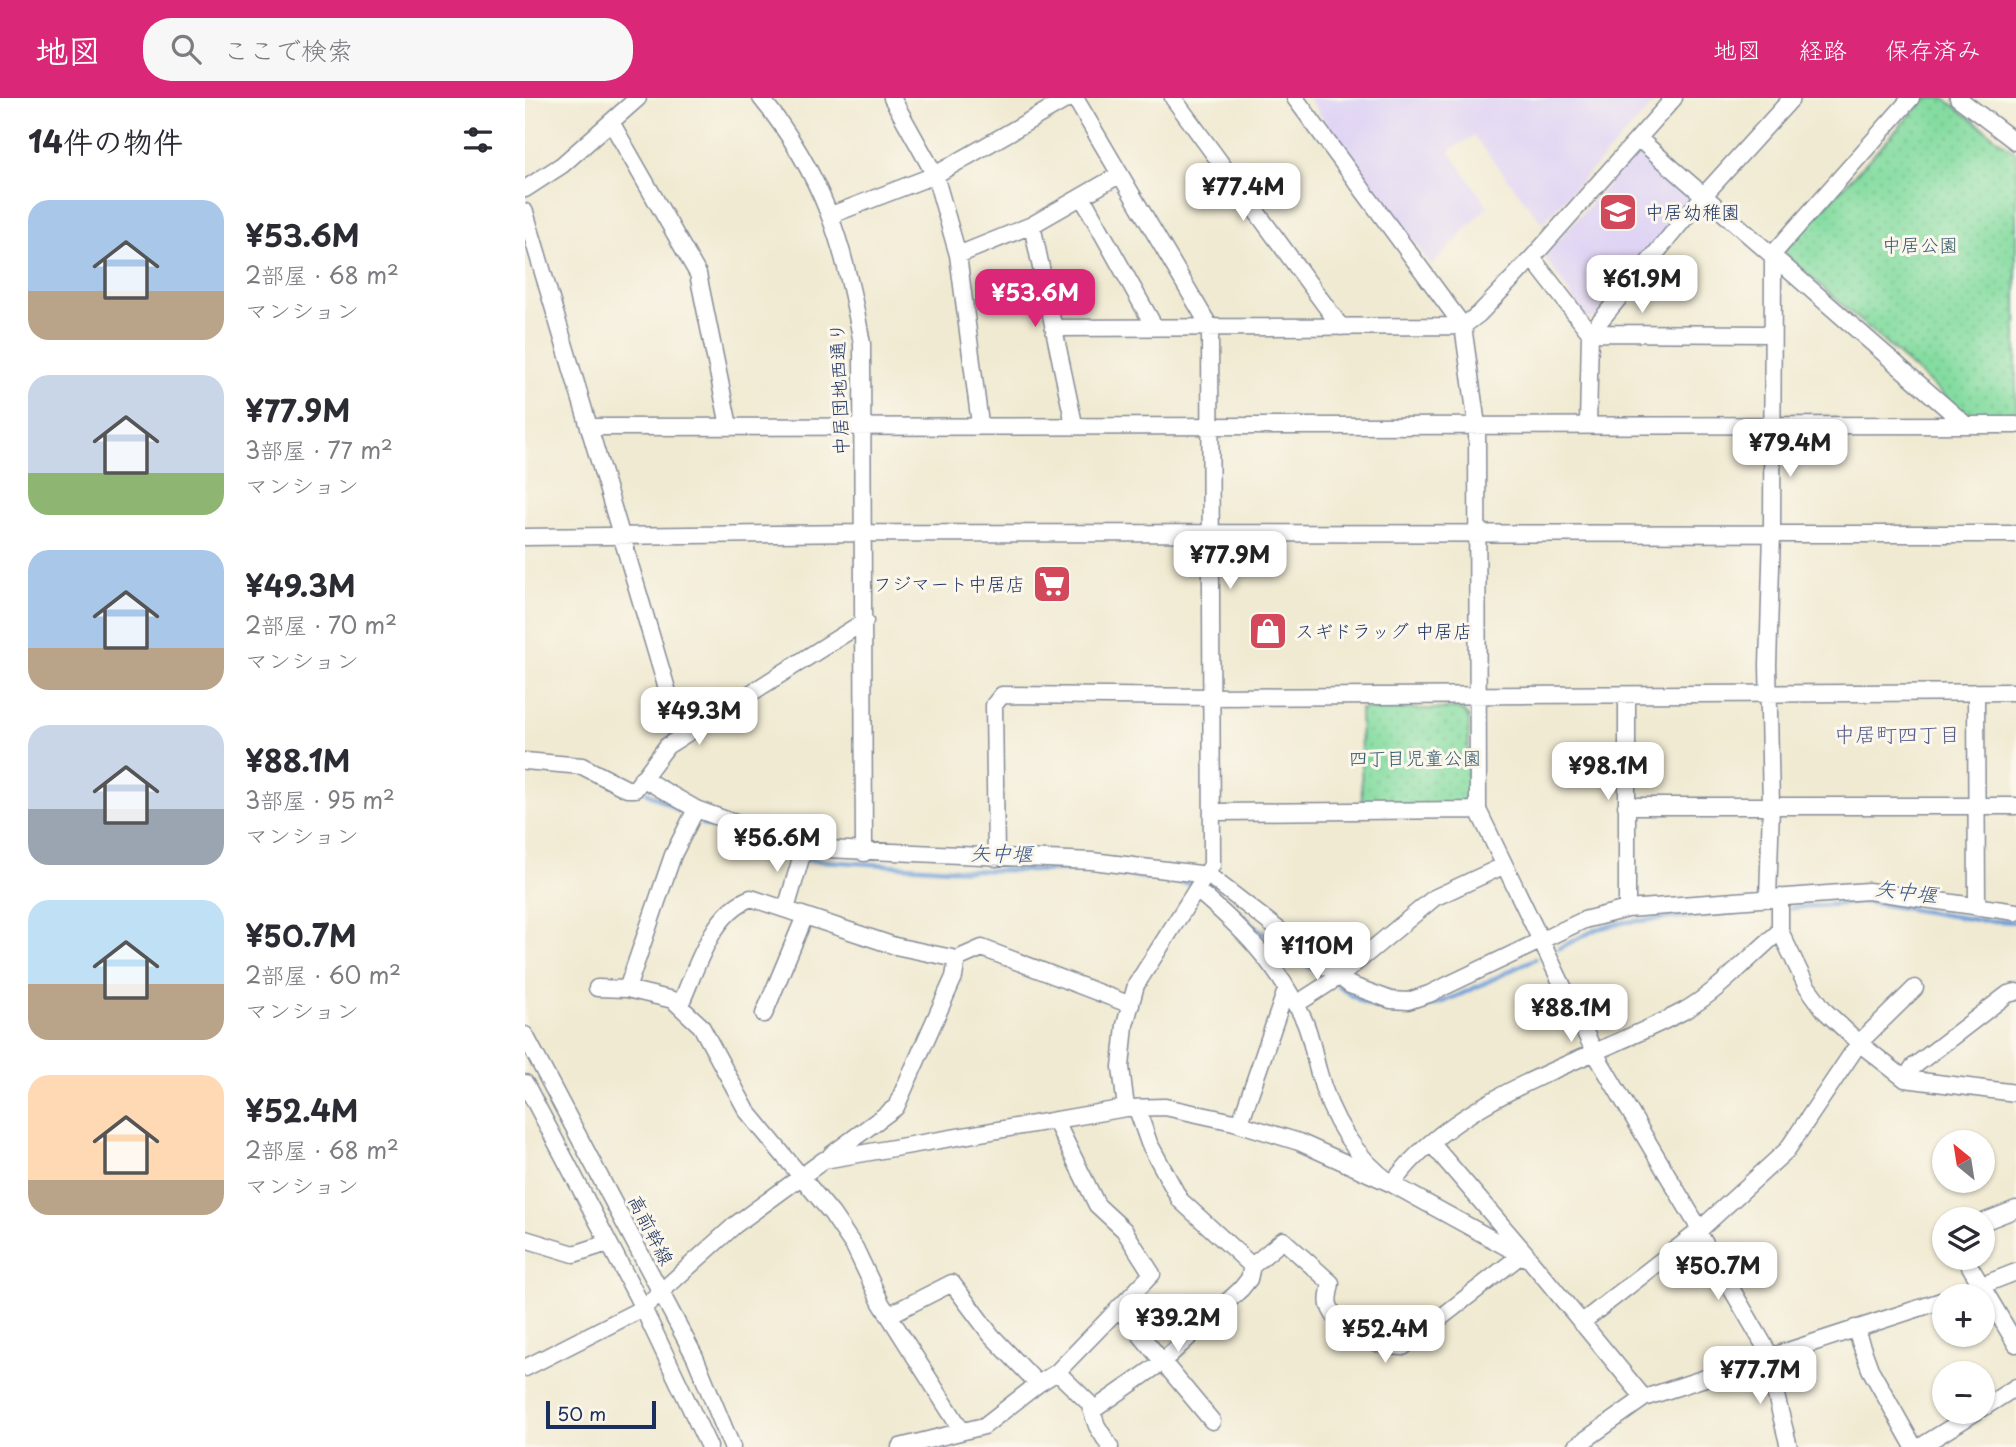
<!DOCTYPE html>
<html lang="ja">
<meta charset="utf-8">
<style>
body{margin:0;font-family:"Playpen Sans","Klee One",sans-serif;background:#f7f7f7;color:#2b2b33;height:100vh;display:flex;flex-direction:column;font-size:26px;white-space:nowrap}
*{box-sizing:border-box;margin:0}
p{font-size:23px;color:#7c7c81}
.icon{flex:none;width:38px;height:38px;fill:none;stroke:currentColor;stroke-width:2;stroke-linecap:round;stroke-linejoin:round}
.map{position:relative;flex:1;overflow:hidden}
.panel{display:flex;flex-direction:column;background:#fff;width:525px}
.panel>*{flex:none}
.needle{width:46px;rotate:330deg}
.tools{position:absolute;left:1407px;top:1032px;display:grid;gap:14px}
.tools a{display:grid;place-items:center;width:63px;height:63px;border-radius:50%;background:#fff;box-shadow:0 2px 5px #0004;font-size:35px}
.scale{position:absolute;left:21px;bottom:18px;width:110px;box-sizing:border-box;padding-left:7px;border:4px solid #1b2f5e;border-top:0;font-size:19px;line-height:24px;white-space:nowrap;color:#1b2f5e;-webkit-text-stroke:5px #fbf7ec;paint-order:stroke}
.price{position:absolute;translate:-50% -60px;padding:0 16px;border-radius:14px;background:#fff;color:#222;font-size:23px;line-height:46px;filter:drop-shadow(0 2px 4px #0008)}
.price::after{content:'';position:absolute;left:50%;top:42px;width:21px;height:16px;margin-left:-10px;background:inherit;clip-path:polygon(0 0,100% 0,50% 100%)}
.price.current{background:#db2777;color:#fff}
ul{padding:0;list-style:none}
li{display:flex;align-items:center;gap:21px;height:175px;padding:0 28px}
li span{display:grid;place-items:center;flex:none;width:196px;height:140px;border-radius:21px;color:#555}
li>.icon{margin-inline-start:auto}
span .icon{width:84px;height:84px;fill:#fffc;stroke-width:1}
li b{font-size:30px}
h2{display:flex;justify-content:space-between;align-items:center;height:84px;padding:0 28px;font-size:30px}
header{display:flex;align-items:center;gap:42px;box-sizing:border-box;height:98px;padding:0 35px;background:#db2777;color:#fff}
header strong{font-size:33px}
nav{display:flex;gap:38px;margin-inline-start:auto;font-size:24px}
.search{width:490px;height:63px;background:#f7f7f7;display:flex;align-items:center;gap:18px;box-sizing:border-box;padding:0 24px;border-radius:28px;color:#7c7c81;font-size:26px}
main{display:flex;flex:1;min-height:0}
.map>svg:first-child{display:block}
</style>
<header>
<strong>地図</strong>
<div class="search"><svg class="icon" aria-label="search" viewBox="0 0 24 24"><circle cx="10" cy="10" r="6"/><path d="M15 15l6 6"/></svg>ここで検索</div>
<nav><a>地図</a><a>経路</a><a>保存済み</a></nav>
</header>
<main>
<section class="panel">
<h2>14件の物件<svg class="icon" aria-label="filters" viewBox="0 0 24 24"><path d="M4 7h16M4 17h16"/><circle cx="9" cy="7" r="2"/><circle cx="15" cy="17" r="2"/></svg></h2>
<ul>
<li><span style="background:linear-gradient(#a9c7e8 65%,#b9a48a 0)"><svg class="icon" aria-label="home" viewBox="0 0 24 24"><path d="M3 11l9-7 9 7M6 9v11h12V9"/></svg></span><div><b>¥53.6M</b><p>2部屋 · 68 m²</p><p>マンション</p></div></li>
<li><span style="background:linear-gradient(#c9d6e8 70%,#8fb573 0)"><svg class="icon" aria-label="home" viewBox="0 0 24 24"><path d="M3 11l9-7 9 7M6 9v11h12V9"/></svg></span><div><b>¥77.9M</b><p>3部屋 · 77 m²</p><p>マンション</p></div></li>
<li><span style="background:linear-gradient(#a9c7e8 70%,#b9a48a 0)"><svg class="icon" aria-label="home" viewBox="0 0 24 24"><path d="M3 11l9-7 9 7M6 9v11h12V9"/></svg></span><div><b>¥49.3M</b><p>2部屋 · 70 m²</p><p>マンション</p></div></li>
<li><span style="background:linear-gradient(#c9d6e8 60%,#9aa5b1 0)"><svg class="icon" aria-label="home" viewBox="0 0 24 24"><path d="M3 11l9-7 9 7M6 9v11h12V9"/></svg></span><div><b>¥88.1M</b><p>3部屋 · 95 m²</p><p>マンション</p></div></li>
<li><span style="background:linear-gradient(#bfe0f5 60%,#b9a48a 0)"><svg class="icon" aria-label="home" viewBox="0 0 24 24"><path d="M3 11l9-7 9 7M6 9v11h12V9"/></svg></span><div><b>¥50.7M</b><p>2部屋 · 60 m²</p><p>マンション</p></div></li>
<li><span style="background:linear-gradient(#ffd9b3 75%,#b9a48a 0)"><svg class="icon" aria-label="home" viewBox="0 0 24 24"><path d="M3 11l9-7 9 7M6 9v11h12V9"/></svg></span><div><b>¥52.4M</b><p>2部屋 · 68 m²</p><p>マンション</p></div></li>
</ul>
</section>
<div class="map">
<svg width="1491" height="1349" viewBox="0 0 1491 1349">
<defs>
<pattern id="grass-dots" width="8" height="8" patternUnits="userSpaceOnUse" patternTransform="scale(1.75)"><rect width="8" height="8" fill="#84dca0"/><path d="M2 2h.1M6 6h.1" fill="none" stroke="#71bd8c" stroke-width="1.8" stroke-linecap="round"/></pattern>
</defs>
<rect width="100%" height="100%" fill="#fbf7ec"/>
<filter id="ink" filterUnits="userSpaceOnUse"><feTurbulence type="fractalNoise" baseFrequency=".0143" numOctaves="2"/><feDisplacementMap in="SourceGraphic" scale="14" xChannelSelector="R" yChannelSelector="G"/><feConvolveMatrix kernelMatrix="1 2 1 2 8 2 1 2 1" color-interpolation-filters="sRGB"/></filter>
<filter id="wash" filterUnits="userSpaceOnUse"><feTurbulence type="fractalNoise" baseFrequency=".00686" numOctaves="4" result="noise"/><feDisplacementMap in="SourceGraphic" scale="28" xChannelSelector="R" yChannelSelector="G"/><feGaussianBlur stdDeviation="1.57" result="paint"/><feColorMatrix in="noise" values="0 0 0 0 0 0 0 0 0 0 0 0 0 0 0 0 0 1.4 0 .05"/><feComposite in="paint" operator="in"/></filter>
<g filter="url(#wash)">
<rect width="100%" height="100%" fill="#f0ead2"/>
<path fill="#e0d4f4" d="M783,0h351l-117,125 -68,-87 -25,15 39,55 -56,60z
M1108,59h13l42,37 1,11 -94,113h-9l-42,-62z"/>
<path fill="url(#grass-dots)" stroke="#50867f" stroke-width="2" d="M1401,0h18l72,55v266h-46l-187,-167z
M835,611h100l9,8 -1,81 -9,8 -97,1z"/>
<g fill="none" stroke-linecap="round" stroke-linejoin="round">
<path stroke="#6d9fd8" stroke-width="4.5" d="M122,694l34,20
M177,726l95,33
M283,762l159,10 129,1 97,13
M691,795l66,56 45,30
M1266,810l75,-6 110,18 40,2
M1034,850l38,-19 28,-7 150,-13
M813,888c19,14 36,24 59,26 33,3 105,-39 138,-53"/>
</g>
</g>
<g filter="url(#ink)">
<g fill="none" stroke-linecap="round" stroke-linejoin="round">
<defs>
<path id="minor" d="M236,0c62,76 85,150 101,246l2,509
M367,0l43,77 23,80 22,169
M550,0l135,229 2,538 -76,120 -11,40 -4,42 5,41
M648,0l168,229
M770,0l168,228 14,99 1,385 117,243 104,175
M1433,0l58,44
M86,24l87,152 31,152
M1114,41l327,286
M0,91l37,-24 76,-67
M557,99l72,129
M0,114l156,524
M306,117l104,-40 134,-77
M507,127l42,199
M433,157l74,-30 87,-50
M1007,160l58,75 181,1
M529,230l409,-2 16,-12 53,-56 142,-160
M1063,327l2,-92 114,-138 88,-97
M64,329l1427,-2
M0,439l338,-4 1153,1
M1451,594l1,215
M1102,597v214
M0,663l57,5 45,23h8l32,-43 198,-125
M117,680l54,31 108,39 288,13 116,14 142,110 41,15 17,1 21,-7 155,-74 43,-11 241,-18 148,21
M1101,708h390
M688,714l265,-2
M471,760l-2,-153 8,-10 211,2 803,-5
M673,793c44,37 80,74 105,127 8,16 10,34 15,52 12,46 35,86 74,114 63,-88 196,-123 290,-172 36,-20 66,-54 98,-81
M1255,799v34l26,54 19,26 34,32 46,36 111,14
M1243,800l3,-92 -3,-141 4,-132 1,-279 138,-156
M261,811l18,-61
M72,890l30,1 46,11 28,26 46,85 85,103 23,34 26,55 81,128
M102,891l46,-134 23,-46
M155,907c17,-37 31,-92 71,-107l144,48 62,13
M770,907l45,-29 94,-78 69,-32
M239,916l41,-98
M0,937l170,322 37,90
M1380,981l8,-12 95,-73 8,-2
M0,985l118,225 66,139
M715,1025l46,-133
M906,1045l96,112
M306,1057l65,-48 58,-130 3,-18 25,-11 149,57
M1458,1124l33,-13
M1172,1132l73,125
M0,1141l49,15 34,-11
M1440,1160l51,86
M727,1168l31,-26 48,43c-1,7 -4,16 -2,22 10,28 48,42 74,42l118,-92
M1427,1199l64,-25
M593,1210l94,113
M364,1217l63,-32 39,52 47,49
M1056,1225l113,-88 93,-85 72,-107 56,-55
M1330,1230l15,41 44,78
M1241,1258l23,91
M0,1270l118,-60 92,-83 89,-65 302,-52 39,-1 69,15 65,20 93,42 138,76 114,138
M532,1274l32,31 8,23 13,21
M1458,1310l33,-21
M567,1313l69,-48 80,-74 8,-10 3,-13 -72,-66 -31,-57 -12,-34
M375,1349l84,-21 54,-42 19,-12 95,-98 -28,-44 -27,-25 -42,-85
M1050,1349l69,-49 300,-98
M1395,1349l56,-35"/>
</defs>
<use href="#minor" stroke="#868c98" stroke-width="19"/>
<use href="#minor" stroke="#fff" stroke-width="16"/>
</g>
</g>
<defs>
<symbol id="school-square" viewBox="-11 -11 22 22"><rect x="-9" y="-9" width="18" height="18" rx="4" fill="#d1495b" stroke="#fbf7ec"/><path d="M0-5L7-2L0 1L-7-2ZM-4 1L0 2.5L4 1V4Q0 6-4 4Z" fill="#fff"/></symbol>
<symbol id="supermarket-square" viewBox="-11 -11 22 22"><rect x="-9" y="-9" width="18" height="18" rx="4" fill="#d1495b" stroke="#fbf7ec"/><path d="M-6-5.5h2.5l.6 2H6L4.5 2H-2.5L-4.4-4H-6ZM-1.5 3.2a1.3 1.3 0 1 0 .1 0ZM3 3.2a1.3 1.3 0 1 0 .1 0Z" fill="#fff"/></symbol>
<symbol id="shop-square" viewBox="-11 -11 22 22"><rect x="-9" y="-9" width="18" height="18" rx="4" fill="#d1495b" stroke="#fbf7ec"/><path d="M-5-2.5h2.3a2.7 3.5 0 0 1 5.4 0H5L5.5 6h-11ZM-1.5-2.5h3a1.5 2.3 0 0 0-3 0Z" fill="#fff"/></symbol>
</defs>
<g fill-rule="evenodd">
<use href="#school-square" x="1071" y="92" width="44" height="44"/>
<use href="#supermarket-square" x="505" y="464" width="44" height="44"/>
<use href="#shop-square" x="721" y="511" width="44" height="44"/>
</g>
<g text-anchor="middle" stroke-width="6" stroke-linejoin="round" paint-order="stroke">
<g font-size="19" fill="#1b2f5e" stroke="#fbf7ec" text-anchor="start">
<text x="1120" y="121">中居幼稚園</text>
<text x="500" y="493" text-anchor="end">フジマート中居店</text>
<text x="770" y="540">スギドラッグ 中居店</text>
</g>
<g font-size="19" fill="#355a6e" stroke="#fbf7ec">
<text x="1395" y="154">中居公園</text>
<text x="890" y="667">四丁目児童公園</text>
</g>
<g font-size="19" fill="#1b2f5e" stroke="#fbf7ec">
<text transform="translate(314 291) rotate(-92)" y="7">中居団地西通り</text>
<text transform="translate(126 1132) rotate(63)" y="7">高前幹線</text>
</g>
<g font-size="21" fill="#535b8b" stroke="#fbf7ec">
<text x="1372" y="644">中居町四丁目</text>
</g>
<g font-size="21" font-style="italic" fill="#385689" stroke="#fbf7ec">
<text transform="translate(476 756) rotate(1)" y="7">矢中堰</text>
<text transform="translate(1381 794) rotate(7)" y="7">矢中堰</text>
</g>
</g>
</svg>
<div class="tools">
<a><svg class="needle" viewBox="-14 -14 28 28"><path d="M0-13l5 13h-10z" fill="#e53935"/><path d="M0 13l5-13h-10z" fill="#7c7c81"/></svg></a>
<a><svg class="icon" aria-label="layers" viewBox="0 0 24 24"><path d="M12 4l9 5-9 5-9-5zM3 14l9 5 9-5"/></svg></a>
<a>+</a>
<a>−</a>
</div>
<div class="scale">50 m</div>
<b class="price" style="left:718px;top:125px">¥77.4M</b>
<b class="price" style="left:1117px;top:217px">¥61.9M</b>
<b class="price current" style="left:510px;top:231px">¥53.6M</b>
<b class="price" style="left:1265px;top:381px">¥79.4M</b>
<b class="price" style="left:705px;top:493px">¥77.9M</b>
<b class="price" style="left:174px;top:649px">¥49.3M</b>
<b class="price" style="left:1083px;top:704px">¥98.1M</b>
<b class="price" style="left:252px;top:776px">¥56.6M</b>
<b class="price" style="left:792px;top:884px">¥110M</b>
<b class="price" style="left:1046px;top:946px">¥88.1M</b>
<b class="price" style="left:1193px;top:1204px">¥50.7M</b>
<b class="price" style="left:653px;top:1256px">¥39.2M</b>
<b class="price" style="left:860px;top:1267px">¥52.4M</b>
<b class="price" style="left:1235px;top:1308px">¥77.7M</b>
</div>
</main>
